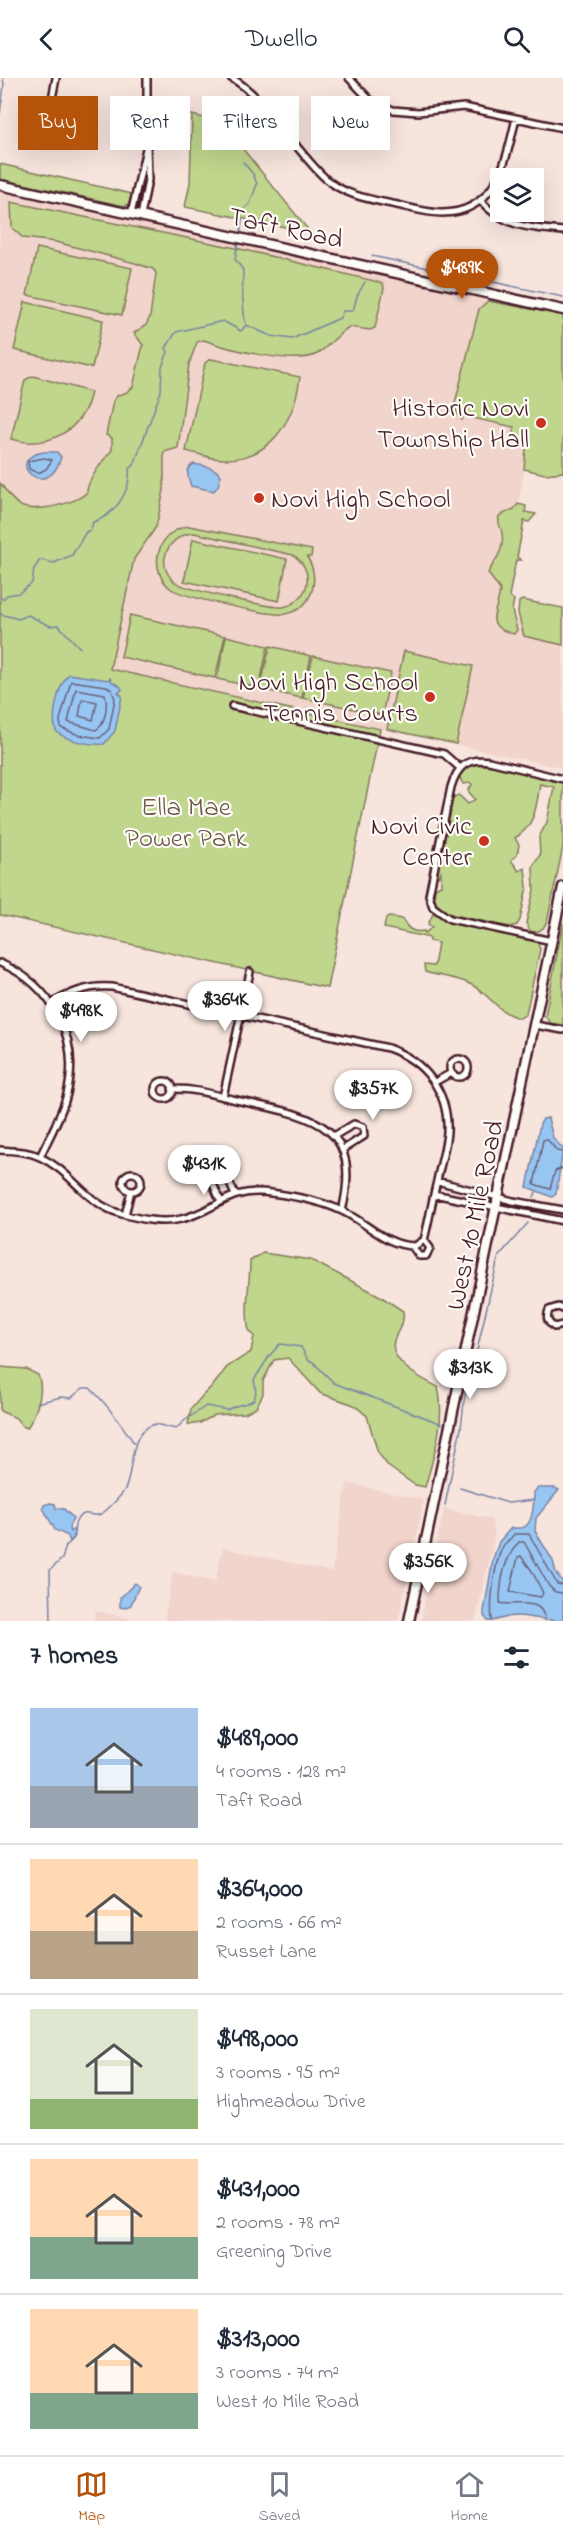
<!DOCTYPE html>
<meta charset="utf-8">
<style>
body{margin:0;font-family:"Indie Flower",sans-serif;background:#f2f2f3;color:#1f2937;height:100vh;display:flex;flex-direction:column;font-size:22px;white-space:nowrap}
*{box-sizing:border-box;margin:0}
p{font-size:20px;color:#747a83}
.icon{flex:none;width:33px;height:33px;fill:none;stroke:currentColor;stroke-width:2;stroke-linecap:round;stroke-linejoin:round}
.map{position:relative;height:1543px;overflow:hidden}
.details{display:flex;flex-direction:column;background:#fff;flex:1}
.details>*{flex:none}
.top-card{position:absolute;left:18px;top:18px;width:528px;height:54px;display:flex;gap:12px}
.buttons{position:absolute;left:490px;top:90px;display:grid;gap:12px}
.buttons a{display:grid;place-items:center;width:54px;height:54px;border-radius:0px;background:#fff;box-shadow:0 6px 24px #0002;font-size:30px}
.price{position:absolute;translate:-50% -51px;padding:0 14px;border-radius:21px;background:#fff;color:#222;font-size:20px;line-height:39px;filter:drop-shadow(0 2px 3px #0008)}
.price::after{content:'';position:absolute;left:50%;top:36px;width:18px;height:14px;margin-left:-9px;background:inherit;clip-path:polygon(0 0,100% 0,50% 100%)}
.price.selected{background:#b45309;color:#fff}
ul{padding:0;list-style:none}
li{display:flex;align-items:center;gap:18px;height:150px;padding:0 30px}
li+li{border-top:2px solid #e0e1e3}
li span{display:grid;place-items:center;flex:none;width:168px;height:120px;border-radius:0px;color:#555}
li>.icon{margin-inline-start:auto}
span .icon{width:72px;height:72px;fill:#fffc;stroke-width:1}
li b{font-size:26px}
h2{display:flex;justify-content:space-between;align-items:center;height:72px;padding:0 30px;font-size:26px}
.tag{padding:0 21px;border-radius:0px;background:#fff;box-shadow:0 6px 24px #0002;font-size:21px;line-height:54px}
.tag.selected{background:#b45309;color:#fff}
header{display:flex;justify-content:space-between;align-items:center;height:78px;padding:0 30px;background:#fff;font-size:27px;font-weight:600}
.tabs{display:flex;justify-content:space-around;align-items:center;height:84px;border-top:2px solid #e0e1e3;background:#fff;font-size:16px;color:#747a83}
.tabs a{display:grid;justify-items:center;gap:3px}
.tabs .selected{color:#b45309}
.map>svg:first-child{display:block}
</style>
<header><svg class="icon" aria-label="back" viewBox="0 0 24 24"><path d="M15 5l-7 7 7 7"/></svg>Dwello<svg class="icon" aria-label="search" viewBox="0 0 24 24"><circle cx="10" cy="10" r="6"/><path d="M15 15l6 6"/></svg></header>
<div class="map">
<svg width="563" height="1543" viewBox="0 0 563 1543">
<rect width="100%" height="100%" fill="#f6e4dd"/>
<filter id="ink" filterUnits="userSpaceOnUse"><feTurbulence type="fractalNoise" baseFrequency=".0167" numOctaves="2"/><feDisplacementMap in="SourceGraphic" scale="12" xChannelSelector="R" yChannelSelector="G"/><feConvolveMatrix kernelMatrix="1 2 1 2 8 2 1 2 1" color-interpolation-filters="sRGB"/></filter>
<g filter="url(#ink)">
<path fill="#f1d4cb" d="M0,108l495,115h-7l-9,8 -9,40 -7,19 -3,51 2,1 2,-4 50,11v6l12,16 1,8 -31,159 67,15v137l-453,-98 -110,-143z
M347,1405l77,17 -26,121h-234l9,-49 42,10 8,-34 109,24z
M444,1431l47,10 4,16 -20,86h-54z
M95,1533l47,10h-48z"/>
<path fill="#bfd68c" stroke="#847a5c" stroke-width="1.5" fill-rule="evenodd" d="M192,37l29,7 89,110 -125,-25 5,-24z
M0,86l132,30 -3,9 -4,3 -125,-27z
M11,124l225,46 147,35 1,5 -9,40 -5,2 -21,-3c-11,7 -24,23 -32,27 -21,12 -90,-5 -113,-14l-7,2 -8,22 -11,84 -14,4v38l-8,37 -22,32 -24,110 270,60 -53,259 -327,-73v-432c6,7 11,17 19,22 12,9 58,-1 68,-13 0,-12 17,-33 25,-42v-12l-6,-3 7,-34 5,-6 7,-2 8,-6 10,-42 -9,-12 12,-8 4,-8 6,-44 -3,-4 -18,-6 -79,-21 -33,-4 -11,-10z
M37,170l95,20 -10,47 -95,-20z
M488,223l75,14v157l-18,2 -21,-5 2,-20 -12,-16v-6l-50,-11 -2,4 -5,-5 -2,-12 24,-94z
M25,224l78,18 -11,48 -78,-18z
M211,281l89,18c-6,47 -33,89 -87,81 -9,-2 -18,-5 -27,-7l19,-88z
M33,298l58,16c-8,38 -42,58 -80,47l14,-59z
M518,426l8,2 -1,6 11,2 -7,8 -5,-1 -7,36 4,3h-5l-7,36 5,4 -2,10 5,20 -3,4c-32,-8 -17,-19 -14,-44l-12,-17c7,-14 17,-22 14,-40 -1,-7 -5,-9 -3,-17l15,-7z
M189,448l123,24 -1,7h-4c14,21 6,52 -22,57 -14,2 -104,-17 -115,-26 -11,-9 -15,-24 -11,-37 4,-14 16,-23 30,-25zM194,455l99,22c11,7 17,19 13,32 -3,10 -12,18 -23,20 -13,1 -100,-18 -108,-25 -22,-18 -6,-48 19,-49z
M193,461l94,20 -8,42 -95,-20z
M522,522l41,8v37l-39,-9 -6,-23 1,-11z
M130,537l95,21 -10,42 -94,-21z
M226,558l42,10 -9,42 -42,-9z
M270,568l41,10 -9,42 -42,-9z
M404,573l69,15 -17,78 -69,-15z
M313,578l78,17 -9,42 -79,-17z
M476,686l30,4 57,15v64l-15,71c-3,9 -7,16 -18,13l-4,-8 8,-33 -1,-24 7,-11 -1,-18 8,-15 7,-35 -14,-3c-4,23 -4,41 -25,54l4,7 -2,10 -6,5 8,11 6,-3 2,19 -7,33 -3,5 -7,2 -56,-12c-13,-4 -22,-13 -19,-27l6,-3v-13l-3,5 -2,-5 15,-60 -2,-4 2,-10 8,-3 9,9 7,-5 -7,-8 4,-6 -1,-2 -8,1 -4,-8 7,-8z
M434,834l17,11 86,19 3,7 -14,65 -6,4c-22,-4 -29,-23 -48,-33 -14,-8 -31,-8 -47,-13l-1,-7 10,1 4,-23 -9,-2 1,-3 -46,-10 2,-10 4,-1 12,2c6,10 10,14 22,12l1,2 7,-6 -4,-3z
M563,845v102l-13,-2 -5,-7z
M263,1175l48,7 69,36 23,15c2,12 -4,16 -8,27 -10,23 27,41 43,49 8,32 -4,69 -13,100l-10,-2 -26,-18 -11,-14 -11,-37 -13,-11 -34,-12 -32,-35 -14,2 -11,21v13l-7,13 -11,6 -30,2 -15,8 -12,2 3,-16 12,-14 12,-12 12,-16 24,-15 3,-16 -5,-4c-5,-24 1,-47 1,-71z
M0,1289l26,2 12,6c7,16 -2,39 -11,53l-5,-2 -6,-8 -16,-7z"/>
<path fill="#98c6f3" stroke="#7983a3" stroke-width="1.5" d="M44,374h13l4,5c-13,47 -61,2 -17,-5z
M194,386c10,2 20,3 27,11l-3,11 -4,5 -23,-5c-3,-9 -7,-17 3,-22z
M69,596l39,6 2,-2 2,4 8,4 2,4 -4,2 4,4 -7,35 -11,13c-14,1 -38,-3 -48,-13 -5,-13 2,-47 13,-57z
M548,1040l5,20 10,11 -7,45 -4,3 -25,-10 13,-63 3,-5z
M538,1410h17l4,2 -23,28 -1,13 18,30 3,12 7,9v39c-16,0 -30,-4 -45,-5 -11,-1 -19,5 -30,5l-4,-5v-5l9,-52 6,-17 12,-14c4,0 12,1 15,-2 8,-7 8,-25 8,-34z
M50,1425l5,1 1,4 8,1 9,9 -4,9 1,5 4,-3 1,7 -5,6 -2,-6 -13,-6 -12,-22 1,-3z
M135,1505l4,3 -8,19 -7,3 -4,-1v-9z"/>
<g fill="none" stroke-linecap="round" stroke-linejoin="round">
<path stroke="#69627b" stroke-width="1.5" d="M44,380l8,2 -6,9 -8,4 -9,-4 -1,-8z
M71,603l35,5 6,4 3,9 -6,30 -9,9 -21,-3 -18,-7 -1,-8z
M76,611l29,5c3,11 1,29 -9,36l-28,-8z
M82,621l15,3 -4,18 -14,-4z
M563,1074l-6,-1 -10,-12 -4,1 -9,44 16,5 5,-18 8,-3
M521,1478l11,15 11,22 -2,4 -31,-5 8,-35z
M492,1543c-2,-17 2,-61 12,-76 3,-4 8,-7 10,-11h15l28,50 6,1
M545,1543c-2,-26 -31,-14 -45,-18 0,-22 4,-45 19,-61h5l25,44 6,6 8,1"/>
<path stroke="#7983a3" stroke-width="1.5" d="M0,36l4,-29 -1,-7
M240,157l2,-13 -1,-10 9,-8 7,-20 -4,-10 -10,-12
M238,164l-3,17 8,11c-1,20 -1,37 3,55l25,11 21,3 48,-21 3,-7h10l4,-15 8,-14
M372,178l191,41
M0,519l3,2 4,-4 12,-2 13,-10 2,-14 6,-9 14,3 18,-8 14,-23 5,-2 2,-8c21,-6 38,-30 36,-52l5,-5 27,-74 1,-24 6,-15 -2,-4 10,-16 47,-11 18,10 5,-6
M0,536l19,5 9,-4 22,11 8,-1 22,23
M534,1119l2,-5
M37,1325l24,-6 10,1 12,-10h7c16,15 32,37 44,55
M460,1410l48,15 26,-3
M445,1427l16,-77 5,-42 4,-5 27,-118 2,-7 29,-33
M51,1543l-1,-51 12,-11 4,-13 8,-8c0,-8 0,-21 10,-24 4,-1 9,2 14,1 6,0 26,-22 28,-28 8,-20 3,-57 29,-63l21,5 8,-8 22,-15 21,4c19,-11 34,-1 27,-30l16,-25 10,-11 21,3 7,13 5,2 21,21 108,41"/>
<defs>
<path id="street" d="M147,0v66
M231,0c32,16 65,74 94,100 19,17 43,21 67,26 16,3 33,9 50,9 55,0 64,-53 74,-95
M349,0l21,22 23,10 25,2 46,-5 99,21
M51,48l-1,-17 6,-31
M480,122c23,27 50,28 83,31
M131,136l16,-70 1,36 -7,36
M232,628l212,48 16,14
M552,863l-102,-22 -17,-12 -4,-12 22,-108c6,-20 16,-30 38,-26l74,18
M0,885c52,22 81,75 67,131 -5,21 -18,43 -27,63
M535,947l28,5
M450 990a9 9 0 1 1 18 0a9 9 0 1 1-18 0Z
M155 1012a9 9 0 1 1 18 0a9 9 0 1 1-18 0Z
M435,1004l16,-9
M172,1011c24,-1 50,8 73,13 69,15 118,23 97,109
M223,1019l27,-125
M334,1058l20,-12 9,3 1,9 -22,14
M0,1072c14,1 28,1 40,7 33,15 45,47 82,57 19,5 40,10 59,5 36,-8 46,-32 90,-26 23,3 51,8 71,18 26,12 43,35 73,35l9,-6c5,-19 8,-39 13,-59 3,-16 9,-33 10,-49 2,-40 -22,-71 -59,-84l-276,-61c-22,-2 -41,4 -60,17
M123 1104a9 9 0 1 1 18 0a9 9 0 1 1-18 0Z
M437,1103l76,20 50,9
M434,1116l129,27
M220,1122l-7,-16 4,-8 10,1 8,18
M125,1137l6,-24
M412,1168l7,10h7l4,-8 -6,-8
M563,1231l-5,-2 -9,3c-3,8 -2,12 5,17l9,-2"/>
<path id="secondary" d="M0,107l563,125
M409,1543l154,-734"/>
</defs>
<use href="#street" stroke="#4a1f2b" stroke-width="10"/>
<use href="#secondary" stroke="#4a1f2b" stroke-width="13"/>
<use href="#street" stroke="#fdfcf7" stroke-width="5"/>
<use href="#secondary" stroke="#fdfcf7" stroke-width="8"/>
</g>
</g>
<g fill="#c8321e" stroke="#fdfcf7" stroke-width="2">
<circle cx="541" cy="345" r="6"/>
<circle cx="259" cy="420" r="6"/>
<circle cx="430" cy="619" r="6"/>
<circle cx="484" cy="763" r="6"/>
</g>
<g text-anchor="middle" stroke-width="4.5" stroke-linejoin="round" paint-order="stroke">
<g font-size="27" fill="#4a1f2b" stroke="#fdfcf7">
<text transform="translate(286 149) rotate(12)" y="9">Taft Road</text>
<text transform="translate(474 1137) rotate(-78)" y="9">West 10 Mile Road</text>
</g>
<g font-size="27" fill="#4a1f2b" stroke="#fdfcf7" text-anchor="end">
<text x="529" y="338">Historic Novi<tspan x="529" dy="31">Township Hall</tspan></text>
<text x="271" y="429" text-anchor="start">Novi High School</text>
<text x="418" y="612">Novi High School<tspan x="418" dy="31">Tennis Courts</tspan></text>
<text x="472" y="756">Novi Civic<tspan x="472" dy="31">Center</tspan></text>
</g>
<g font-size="27" fill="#6d5648" stroke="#fdfcf7">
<text x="186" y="737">Ella Mae<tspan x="186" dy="31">Power Park</tspan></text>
</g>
</g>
</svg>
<div class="buttons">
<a><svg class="icon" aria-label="layers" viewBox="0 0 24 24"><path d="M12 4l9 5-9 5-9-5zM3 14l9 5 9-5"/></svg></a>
</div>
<b class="price selected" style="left:462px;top:222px">$489K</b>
<b class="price" style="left:225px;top:954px">$364K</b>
<b class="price" style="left:81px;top:965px">$498K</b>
<b class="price" style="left:373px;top:1043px">$357K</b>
<b class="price" style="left:204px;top:1118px">$431K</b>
<b class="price" style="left:470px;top:1322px">$313K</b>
<b class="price" style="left:428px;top:1516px">$356K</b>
<div class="top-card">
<a class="tag selected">Buy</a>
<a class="tag">Rent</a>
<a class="tag">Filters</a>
<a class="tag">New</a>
</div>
</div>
<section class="details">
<h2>7 homes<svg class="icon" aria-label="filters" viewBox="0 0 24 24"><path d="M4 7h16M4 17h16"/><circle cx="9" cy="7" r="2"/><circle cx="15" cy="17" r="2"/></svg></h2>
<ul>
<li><span style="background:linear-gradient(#a9c7e8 65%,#9aa5b1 0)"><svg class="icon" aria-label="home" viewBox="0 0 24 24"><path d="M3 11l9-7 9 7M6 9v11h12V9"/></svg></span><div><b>$489,000</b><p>4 rooms · 128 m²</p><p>Taft Road</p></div></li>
<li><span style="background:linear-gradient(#ffd9b3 60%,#b9a48a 0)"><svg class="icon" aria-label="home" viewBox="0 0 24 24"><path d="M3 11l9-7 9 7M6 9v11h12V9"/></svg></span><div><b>$364,000</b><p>2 rooms · 66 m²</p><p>Russet Lane</p></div></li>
<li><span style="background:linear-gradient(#dfe7d0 75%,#8fb573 0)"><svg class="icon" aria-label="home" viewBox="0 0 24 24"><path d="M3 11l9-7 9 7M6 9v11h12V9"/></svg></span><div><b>$498,000</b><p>3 rooms · 95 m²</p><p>Highmeadow Drive</p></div></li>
<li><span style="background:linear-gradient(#ffd9b3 65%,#7fa58c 0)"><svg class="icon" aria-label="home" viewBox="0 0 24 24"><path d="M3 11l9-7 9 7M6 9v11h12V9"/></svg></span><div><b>$431,000</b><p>2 rooms · 78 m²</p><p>Greening Drive</p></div></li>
<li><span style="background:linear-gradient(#ffd9b3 70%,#7fa58c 0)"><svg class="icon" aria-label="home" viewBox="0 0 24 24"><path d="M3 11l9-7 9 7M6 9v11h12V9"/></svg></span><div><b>$313,000</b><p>3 rooms · 74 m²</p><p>West 10 Mile Road</p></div></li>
</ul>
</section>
<nav class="tabs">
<a class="selected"><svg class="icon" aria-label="map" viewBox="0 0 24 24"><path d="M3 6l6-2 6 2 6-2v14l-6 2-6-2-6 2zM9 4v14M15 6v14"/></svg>Map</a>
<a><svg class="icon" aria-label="saved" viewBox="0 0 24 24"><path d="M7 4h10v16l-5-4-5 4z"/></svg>Saved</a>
<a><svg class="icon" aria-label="home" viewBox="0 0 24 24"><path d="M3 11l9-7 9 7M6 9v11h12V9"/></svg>Home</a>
</nav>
